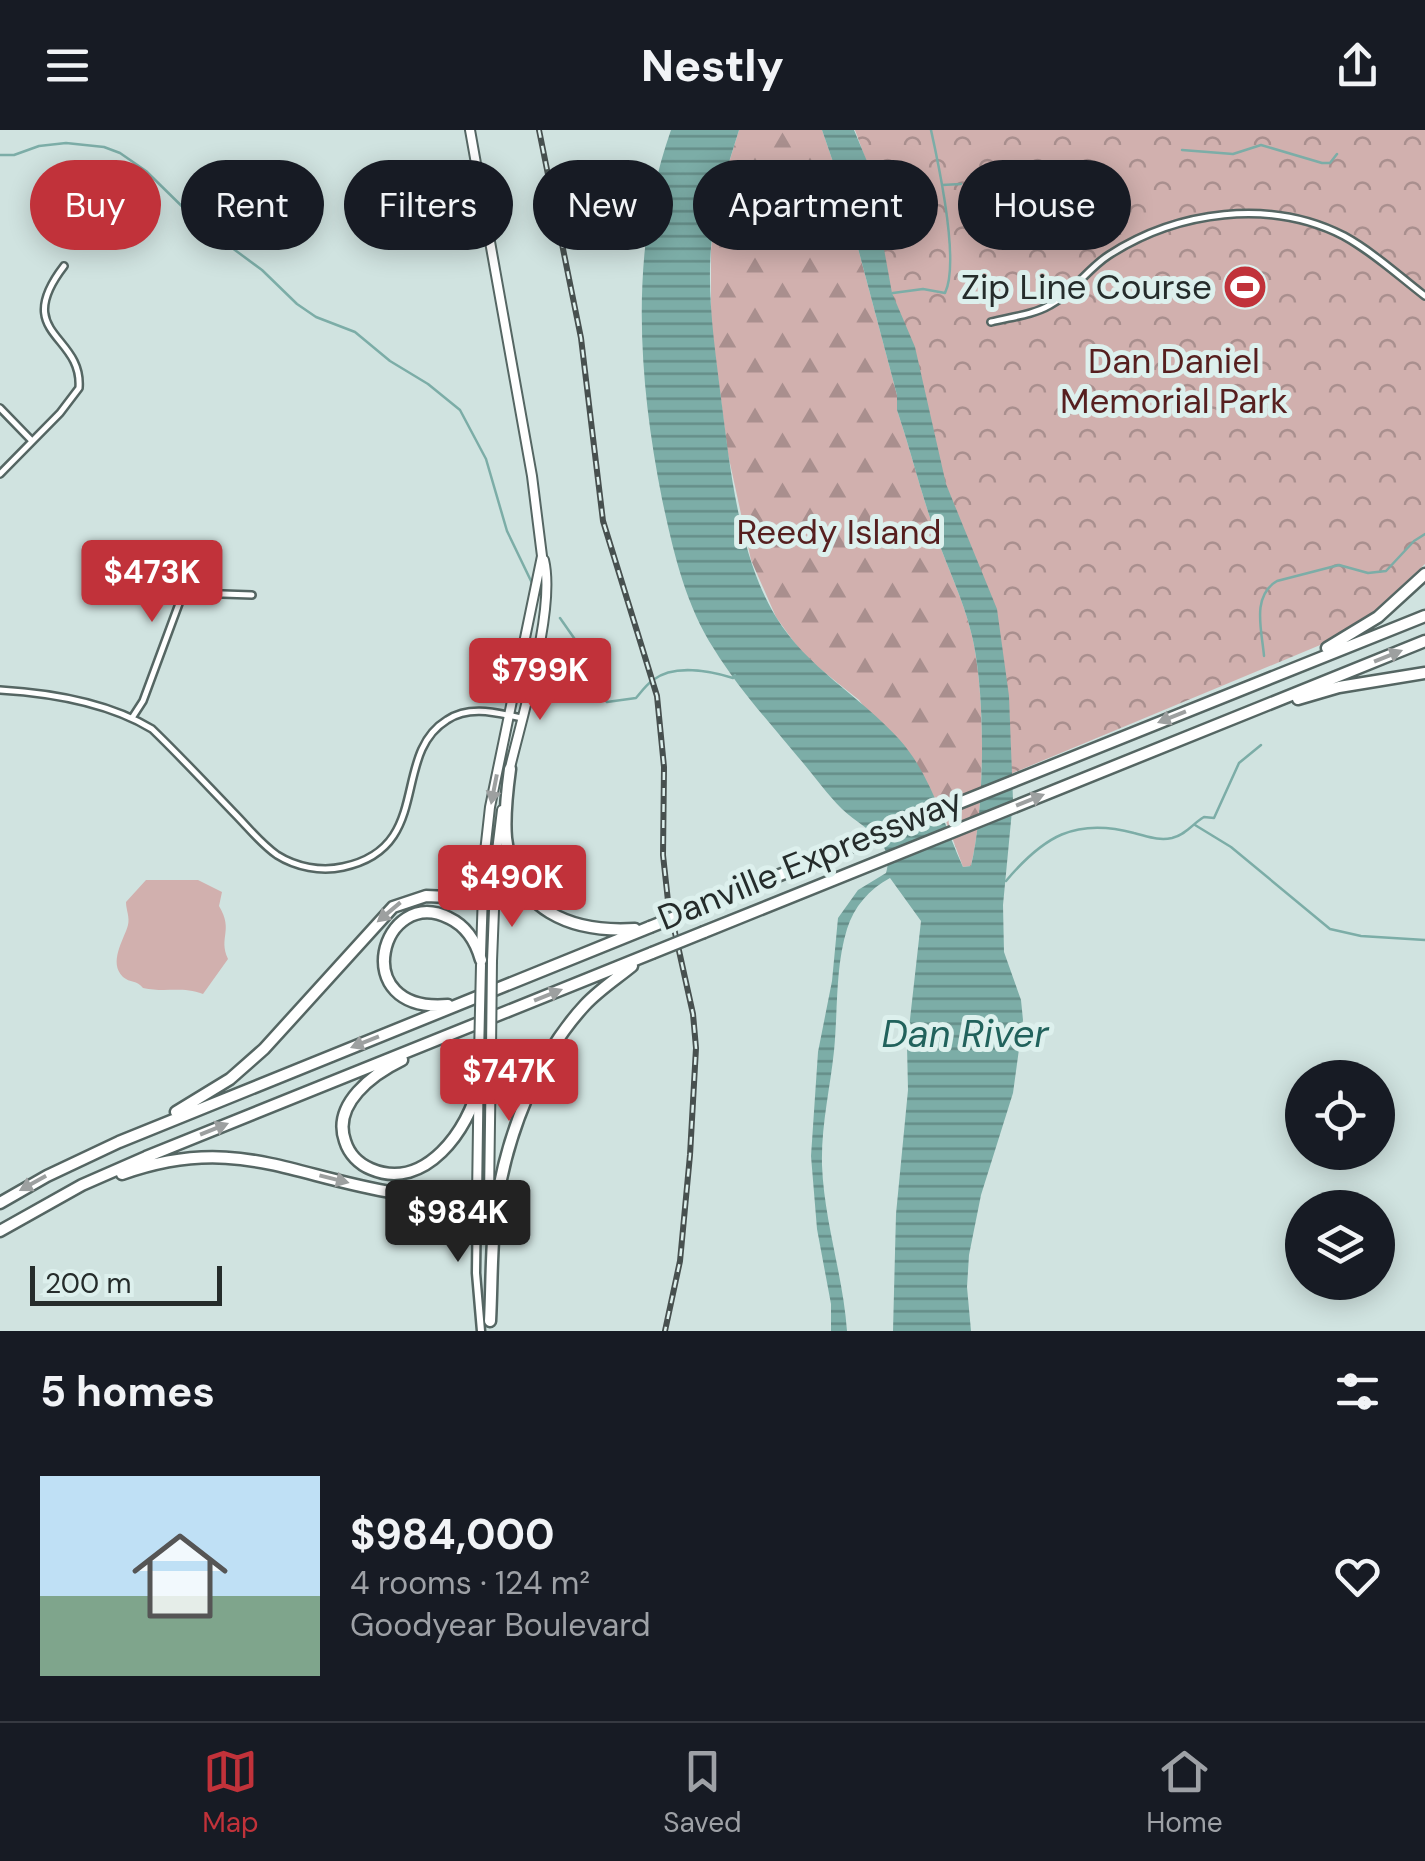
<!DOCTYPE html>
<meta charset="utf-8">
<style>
body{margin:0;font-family:"DM Sans",sans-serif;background:#242831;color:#f1f3f6;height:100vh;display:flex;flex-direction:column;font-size:38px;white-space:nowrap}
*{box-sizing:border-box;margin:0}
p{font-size:32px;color:#9ea1a6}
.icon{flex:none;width:55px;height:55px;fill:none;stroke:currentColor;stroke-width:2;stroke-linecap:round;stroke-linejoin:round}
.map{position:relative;height:1201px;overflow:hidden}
.drawer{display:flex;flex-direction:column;background:#171b24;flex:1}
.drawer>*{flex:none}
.top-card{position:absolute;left:30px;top:30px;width:1365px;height:90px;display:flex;gap:20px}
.buttons{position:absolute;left:1285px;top:930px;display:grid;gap:20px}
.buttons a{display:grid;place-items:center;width:110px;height:110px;border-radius:50%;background:#171b24;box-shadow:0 5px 25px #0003;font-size:50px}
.scale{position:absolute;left:30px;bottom:25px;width:192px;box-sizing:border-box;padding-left:10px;border:5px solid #252c2b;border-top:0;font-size:28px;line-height:35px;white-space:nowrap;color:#252c2b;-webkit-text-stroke:8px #ddf0ed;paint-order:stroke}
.price{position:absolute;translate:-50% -85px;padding:0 22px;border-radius:10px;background:#c1323a;color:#fff;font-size:32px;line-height:65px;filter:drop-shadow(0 2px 5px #0008)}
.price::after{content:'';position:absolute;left:50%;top:60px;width:30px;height:22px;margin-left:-15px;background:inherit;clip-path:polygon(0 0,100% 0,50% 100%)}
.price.current{background:#222;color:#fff}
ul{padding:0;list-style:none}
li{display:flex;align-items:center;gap:30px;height:250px;padding:0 40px}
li+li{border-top:2px solid #363941}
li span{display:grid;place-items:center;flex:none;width:280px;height:200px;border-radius:0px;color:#555}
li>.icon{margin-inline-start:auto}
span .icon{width:120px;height:120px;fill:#fffc;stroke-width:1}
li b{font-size:42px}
h2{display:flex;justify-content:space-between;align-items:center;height:120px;padding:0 40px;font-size:42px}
.pill{padding:0 35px;border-radius:45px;background:#171b24;box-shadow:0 5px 25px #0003;font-size:35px;line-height:90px}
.pill.current{background:#c1323a;color:#fff}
header{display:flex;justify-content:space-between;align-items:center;height:130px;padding:0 40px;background:#171b24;font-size:45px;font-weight:800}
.menu{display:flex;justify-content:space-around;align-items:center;height:140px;border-top:2px solid #363941;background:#171b24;font-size:28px;color:#9ea1a6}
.menu a{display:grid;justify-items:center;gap:5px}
.menu .current{color:#c1323a}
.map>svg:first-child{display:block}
</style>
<header><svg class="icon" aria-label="menu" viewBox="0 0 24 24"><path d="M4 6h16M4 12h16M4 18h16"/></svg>Nestly<svg class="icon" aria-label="share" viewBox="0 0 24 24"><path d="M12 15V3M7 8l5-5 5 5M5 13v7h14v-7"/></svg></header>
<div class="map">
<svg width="1425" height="1201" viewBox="0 0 1425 1201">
<defs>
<pattern id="forest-firs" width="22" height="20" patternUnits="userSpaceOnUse" patternTransform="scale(2.5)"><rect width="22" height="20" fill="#d1b0ae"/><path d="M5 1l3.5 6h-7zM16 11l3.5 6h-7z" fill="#a98f8e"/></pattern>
<pattern id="park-crowns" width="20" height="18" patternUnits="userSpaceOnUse" patternTransform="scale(2.5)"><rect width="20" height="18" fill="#d1b0ae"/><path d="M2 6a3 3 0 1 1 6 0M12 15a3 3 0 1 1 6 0" fill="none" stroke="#a98f8e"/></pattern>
<pattern id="water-rules" width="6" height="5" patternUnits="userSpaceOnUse" patternTransform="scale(2.5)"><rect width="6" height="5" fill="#7cada7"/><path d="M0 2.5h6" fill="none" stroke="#658d88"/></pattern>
</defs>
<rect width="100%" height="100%" fill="#d0e3e0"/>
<path fill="#d1b0ae" d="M146,750h52l24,12 -3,14c15,25 -1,31 9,53l-25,35c-22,-8 -38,-1 -60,-6 -6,-8 -13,-5 -20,-11 -15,-15 1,-37 5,-52 2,-8 -2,-15 -2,-23z"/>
<path fill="url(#forest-firs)" d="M739,0h83l20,58 55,207v15c14,41 24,84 39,125 12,34 28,66 36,101 14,60 13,171 -1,230l-8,1 -17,-46 -87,-121 -55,-44 -28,-39 -25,-57 -23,-106 -17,-131v-73l5,-45z"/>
<path fill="url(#park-crowns)" d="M855,0h570v434l-59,55 -29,19 -329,137 -60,-275 -57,-205 -24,-132z"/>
<path fill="url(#water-rules)" d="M671,0h68c-12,39 -25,76 -28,117 -4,51 4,101 10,151 9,69 18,159 55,219 31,51 83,78 123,122 33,37 44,84 64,128l8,-1c14,-59 15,-171 1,-230 -8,-35 -24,-67 -36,-101 -15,-41 -25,-84 -39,-125v-15l-55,-207 -20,-58h32l15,36 23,127 23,54 31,137 51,125 12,87 4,104 -10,105 1,47 17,48 2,20 -10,73 -32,102 -12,60 -2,32 4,44h-78l3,-117 12,-124 -1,-44 14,-125 -31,-43c-21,11 -36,29 -43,51 -12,39 -9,82 -13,122 -4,38 -13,75 -12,114 2,56 21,110 25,166h-16v-27l-14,-75 -6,-73 7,-104 14,-71 6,-63 20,-28 28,-17c3,-10 2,-20 -4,-29 -10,-15 -27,-22 -40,-35 -16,-16 -29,-35 -44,-52 -29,-35 -60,-69 -84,-108 -29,-45 -41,-99 -52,-150 -24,-121 -33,-251 9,-369z"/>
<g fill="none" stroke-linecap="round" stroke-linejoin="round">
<path stroke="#7cada7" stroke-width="2.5" d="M1182,20l51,4 28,-9 61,18h8l7,-9
M0,25h14l25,-9 27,-3 38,4 16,6 26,18 55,54 61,45 35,34 19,13 39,15 35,29 38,23 32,26 26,49 21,72 25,52
M942,55l19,-1
M893,163l30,-4 22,4c15,-31 -6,-127 -14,-163
M560,488l21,30 1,31 25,23 29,-4c5,-6 11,-14 17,-18 21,-16 57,-9 80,-2l2,-3
M1264,526c-2,-25 -13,-60 13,-75l62,-16 29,8 18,-2 28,-30 11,-7
M1195,695l36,22 99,82 31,7 64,4
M1006,751c37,-44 69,-64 128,-48 13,3 24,8 38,5 15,-4 20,-14 32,-21l10,1 25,-55 22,-18"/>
<defs>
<path id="minor" d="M991,192c19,-5 42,-7 59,-17 23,-12 37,-36 59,-50 68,-44 161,-57 235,-19 29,16 55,40 81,60
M0,278l32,33
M0,344l60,-61 19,-25c4,-54 -68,-53 -15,-122
M194,463l58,2
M0,560c50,3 109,13 152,39 28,27 54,55 81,83 14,14 27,31 44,43 19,12 44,17 66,12 91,-19 47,-112 104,-147 23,-15 50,-7 75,-2
M132,588l11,-17 37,-100 36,-33"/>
<path id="tertiary" d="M477,1068l-1,75 5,58
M488,1105l1,-38"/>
<path id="secondary" d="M470,0l62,346 10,80 -52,251 -6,54 -3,93
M509,642c12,-53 47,-162 35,-212
M492,831l4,-102 6,-49
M477,1067l2,-141
M489,1067l2,-147"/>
<path id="motorway" d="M1327,518l51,-31 47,-43
M1298,569l41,-12 86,-14
M510,639c-3,22 -6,47 -4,69 8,73 66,95 129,91
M461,766l22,-18
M700,777l725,-291
M704,802l721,-291
M448,875c-103,9 -66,-121 1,-87 17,8 27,24 32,42
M402,930c-29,14 -70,44 -57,81 4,13 14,23 26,28 54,23 98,-40 108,-85
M176,982l54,-33 34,-30 129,-142 33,-11 68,3
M122,1044c112,-40 168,2 274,19 31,5 62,4 93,4
M0,1073l47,-27 72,-34 531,-215
M0,1101l82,-46 64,-28 506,-204
M490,1191c2,-38 1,-77 6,-115 11,-71 40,-148 89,-201 14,-15 31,-26 47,-39"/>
</defs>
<use href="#minor" stroke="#556663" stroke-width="10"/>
<use href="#tertiary" stroke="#556663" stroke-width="11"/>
<use href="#secondary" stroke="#556663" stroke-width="12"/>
<use href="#motorway" stroke="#556663" stroke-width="15"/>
<use href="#minor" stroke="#fff" stroke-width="5"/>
<use href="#tertiary" stroke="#fff" stroke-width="6"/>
<use href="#secondary" stroke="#fff" stroke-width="8"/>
<use href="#motorway" stroke="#fff" stroke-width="10"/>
<defs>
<path id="rail" d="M539,0l42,208 22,183 54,175 7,71 -1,88 5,46 25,113 3,34 -6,107 -10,106 -15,70"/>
</defs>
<use href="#rail" stroke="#47504f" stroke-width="6"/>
<use href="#rail" stroke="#ddf0ed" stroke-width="2.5" stroke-dasharray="8" stroke-linecap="butt"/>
<defs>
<path id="secondary-bridge" d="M491,920l1,-89
M479,926l2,-91"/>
<path id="motorway-bridge" d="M650,797l50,-20
M652,823l52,-21"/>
</defs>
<use href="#secondary-bridge" stroke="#556663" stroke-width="12" stroke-linecap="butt"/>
<use href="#motorway-bridge" stroke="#556663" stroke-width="15" stroke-linecap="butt"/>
<use href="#secondary-bridge" stroke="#fff" stroke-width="8"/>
<use href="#motorway-bridge" stroke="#fff" stroke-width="10"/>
</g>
<defs><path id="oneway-solid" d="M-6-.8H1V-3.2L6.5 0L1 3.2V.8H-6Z" transform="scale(2.5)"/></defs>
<g fill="#9da0a0">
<use href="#oneway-solid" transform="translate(1388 526) rotate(-22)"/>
<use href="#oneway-solid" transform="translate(1172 587) rotate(158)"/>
<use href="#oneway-solid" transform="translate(494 659) rotate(101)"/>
<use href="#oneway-solid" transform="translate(1030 670) rotate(-22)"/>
<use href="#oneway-solid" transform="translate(389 782) rotate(140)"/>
<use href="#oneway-solid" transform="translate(548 865) rotate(-22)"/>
<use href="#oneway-solid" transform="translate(365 912) rotate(158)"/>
<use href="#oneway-solid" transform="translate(214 999) rotate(-22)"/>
<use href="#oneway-solid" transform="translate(334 1049) rotate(14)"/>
<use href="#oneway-solid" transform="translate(33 1053) rotate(151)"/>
</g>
<defs>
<symbol id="stadium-disc" viewBox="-11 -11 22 22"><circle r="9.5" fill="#c1323a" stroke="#ddf0ed"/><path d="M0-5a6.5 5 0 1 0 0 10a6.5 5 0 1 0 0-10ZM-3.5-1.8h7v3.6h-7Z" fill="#fff"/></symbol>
</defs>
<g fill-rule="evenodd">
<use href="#stadium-disc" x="1220" y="132" width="50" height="50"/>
</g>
<g text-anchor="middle" stroke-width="10" stroke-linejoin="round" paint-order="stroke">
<g font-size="35" fill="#252c2b" stroke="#ddf0ed" text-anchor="end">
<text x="1212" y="169">Zip Line Course</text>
</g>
<g font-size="35" fill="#561f1f" stroke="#ddf0ed">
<text x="1174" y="243">Dan Daniel<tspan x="1174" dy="40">Memorial Park</tspan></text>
<text x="839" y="414">Reedy Island</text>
</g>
<g font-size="35" fill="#252c2b" stroke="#ddf0ed">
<text transform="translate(810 729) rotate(-22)" y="12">Danville Expressway</text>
</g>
<g font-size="38" font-style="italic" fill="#21625c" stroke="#ddf0ed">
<text x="965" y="917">Dan River</text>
</g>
</g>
</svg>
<div class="buttons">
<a><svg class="icon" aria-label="locate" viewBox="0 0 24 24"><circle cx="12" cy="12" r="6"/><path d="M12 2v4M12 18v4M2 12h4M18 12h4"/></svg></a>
<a><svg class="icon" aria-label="layers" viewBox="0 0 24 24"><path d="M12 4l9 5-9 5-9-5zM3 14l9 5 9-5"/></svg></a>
</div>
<div class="scale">200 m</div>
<b class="price" style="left:152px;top:495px">$473K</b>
<b class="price" style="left:540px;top:593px">$799K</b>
<b class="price" style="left:512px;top:800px">$490K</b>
<b class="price" style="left:509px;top:994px">$747K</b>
<b class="price current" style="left:458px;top:1135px">$984K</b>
<div class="top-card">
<a class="pill current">Buy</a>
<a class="pill">Rent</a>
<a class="pill">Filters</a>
<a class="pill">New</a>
<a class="pill">Apartment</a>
<a class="pill">House</a>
</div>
</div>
<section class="drawer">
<h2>5 homes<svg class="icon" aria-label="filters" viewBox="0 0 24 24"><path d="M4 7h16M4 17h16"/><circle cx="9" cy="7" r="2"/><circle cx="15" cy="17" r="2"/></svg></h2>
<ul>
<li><span style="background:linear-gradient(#bfe0f5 60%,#7fa58c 0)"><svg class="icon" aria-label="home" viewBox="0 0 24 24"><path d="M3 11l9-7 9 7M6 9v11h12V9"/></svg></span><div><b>$984,000</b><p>4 rooms · 124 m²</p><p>Goodyear Boulevard</p></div><svg class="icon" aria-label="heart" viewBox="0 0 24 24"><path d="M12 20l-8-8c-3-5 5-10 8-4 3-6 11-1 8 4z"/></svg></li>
</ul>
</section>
<nav class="menu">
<a class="current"><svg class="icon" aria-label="map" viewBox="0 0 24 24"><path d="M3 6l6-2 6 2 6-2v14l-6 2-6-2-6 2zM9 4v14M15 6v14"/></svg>Map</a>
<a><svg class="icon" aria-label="saved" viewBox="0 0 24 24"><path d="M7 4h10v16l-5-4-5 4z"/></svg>Saved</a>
<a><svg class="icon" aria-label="home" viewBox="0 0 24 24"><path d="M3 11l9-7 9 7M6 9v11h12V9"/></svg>Home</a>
</nav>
